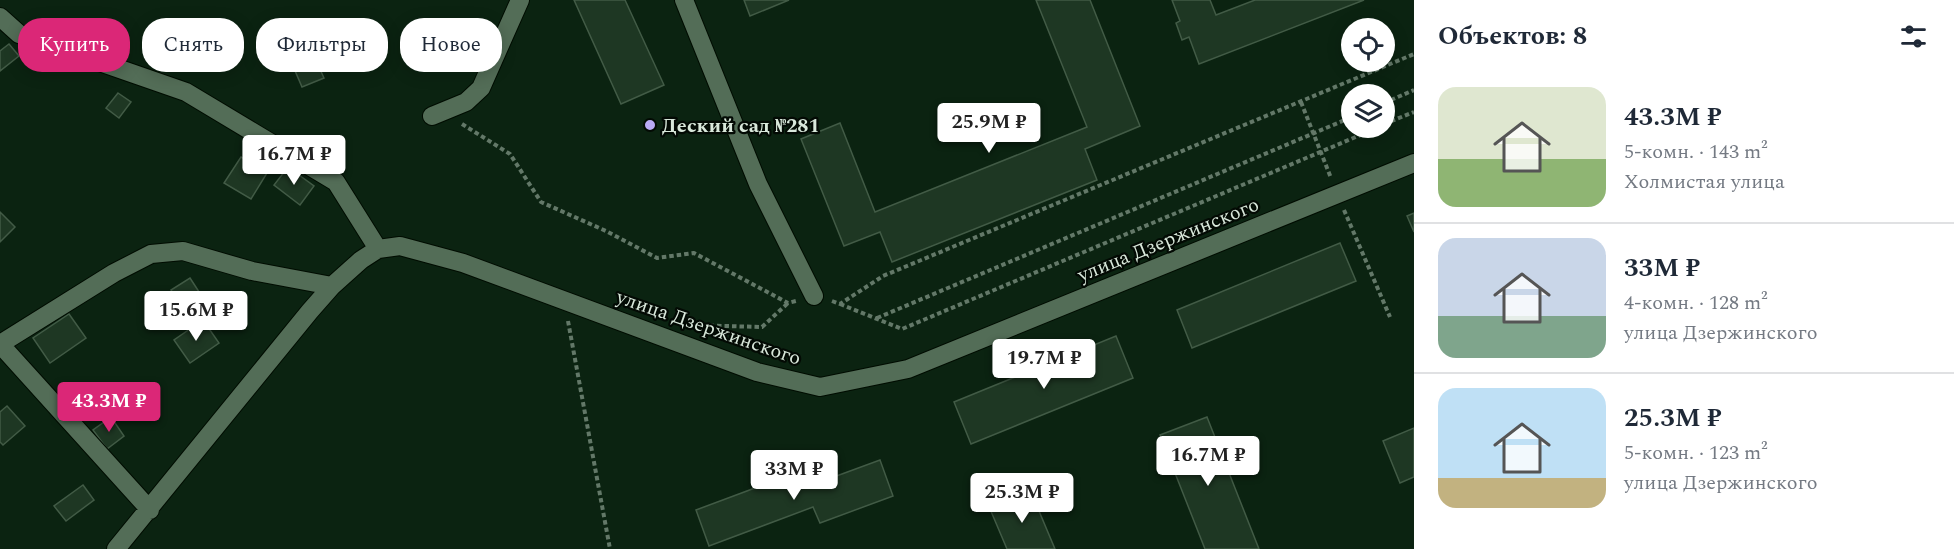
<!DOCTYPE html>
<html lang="ru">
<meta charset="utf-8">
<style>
body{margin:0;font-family:Spectral,serif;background:#f6f6f7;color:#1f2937;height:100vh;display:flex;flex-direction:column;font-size:22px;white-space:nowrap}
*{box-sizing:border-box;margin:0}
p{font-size:20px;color:#747a83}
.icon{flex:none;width:33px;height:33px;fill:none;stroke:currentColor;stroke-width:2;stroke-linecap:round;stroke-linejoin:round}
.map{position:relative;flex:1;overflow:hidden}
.sheet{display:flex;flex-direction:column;background:#fff;width:540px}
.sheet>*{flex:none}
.top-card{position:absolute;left:18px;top:18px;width:570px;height:54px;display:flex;gap:12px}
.controls{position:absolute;left:1341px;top:18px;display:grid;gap:12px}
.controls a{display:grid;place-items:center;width:54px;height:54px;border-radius:50%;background:#fff;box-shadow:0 3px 15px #0003;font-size:30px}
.price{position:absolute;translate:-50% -51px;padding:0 14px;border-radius:6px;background:#fff;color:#222;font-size:20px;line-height:39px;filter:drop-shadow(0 2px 3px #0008)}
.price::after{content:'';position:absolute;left:50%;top:36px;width:18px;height:14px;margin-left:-9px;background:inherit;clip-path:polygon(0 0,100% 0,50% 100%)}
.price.selected{background:#db2777;color:#fff}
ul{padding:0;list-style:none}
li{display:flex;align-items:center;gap:18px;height:150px;padding:0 24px}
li+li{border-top:2px solid #e0e1e3}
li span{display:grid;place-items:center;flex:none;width:168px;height:120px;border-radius:18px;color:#555}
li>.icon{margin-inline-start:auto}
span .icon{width:72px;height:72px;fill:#fffc;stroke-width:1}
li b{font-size:26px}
h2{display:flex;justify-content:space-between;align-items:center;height:72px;padding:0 24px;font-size:26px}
.tag{padding:0 21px;border-radius:24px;background:#fff;box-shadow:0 3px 15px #0003;font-size:21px;line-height:54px}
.tag.selected{background:#db2777;color:#fff}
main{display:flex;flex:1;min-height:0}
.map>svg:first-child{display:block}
</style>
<main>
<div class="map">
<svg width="1414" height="549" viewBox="0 0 1414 549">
<rect width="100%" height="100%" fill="#0b2311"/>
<path fill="#1e3723" stroke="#425b46" stroke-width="1.5" d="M574,0h51l39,85 -43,19z
M744,0h45l-39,16z
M1036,0h54l50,126 -55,23 12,31 -205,82 -12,-30 -36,14 -43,-107 39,-16 35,89 212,-85z
M1172,0h38l6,15 39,-15h109l-165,64 -10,-27 -7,3 -6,-17 4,-2z
M9,44l10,12 -19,15v-20z
M314,56l10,22 -22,9 -9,-21z
M118,93l13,9 -12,16 -13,-10z
M241,157l26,16 -16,26 -27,-16z
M288,167l26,19 -14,19 -26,-20z
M0,212l15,15 -15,15z
M1414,213v19l-7,-16z
M1340,243l16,38 -164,67 -15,-38z
M190,278l15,23 -19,13 -15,-24z
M69,314l17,24 -36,25 -17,-25z
M203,320l16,23 -29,20 -16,-23z
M1116,336l17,42 -162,66 -17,-42z
M7,406l18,20 -22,19 -3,-3v-30z
M111,417l13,19 -17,13 -14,-19z
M1207,417l52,132h-54l-45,-114z
M1414,428v49l-14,6 -17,-42z
M880,460l13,36 -73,27 -7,-16 -104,39 -13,-36 110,-41 6,16z
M83,485l11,15 -28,21 -12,-15z
M1031,492l24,57h-48l-17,-40z"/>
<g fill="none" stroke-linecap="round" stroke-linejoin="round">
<defs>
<path id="minor" d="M684,0l74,184 56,112
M0,17l19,17 167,58 150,90 42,67
M432,116l34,-14 15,-14 39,-88
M0,344l114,-71 37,-19 32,-3 69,20 80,15
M0,344l150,166
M116,549l194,-238 22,-25 29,-26 17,-11 22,-3 63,17 294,109 63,15 88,-18 506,-206"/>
</defs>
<use href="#minor" stroke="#000c01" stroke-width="20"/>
<path stroke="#637868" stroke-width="4" stroke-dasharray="4.5 3" stroke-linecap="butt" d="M1301,102l30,76
M1384,103l30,-13
M462,124l48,30 31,48 65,29 51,27 37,-5 94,50 8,-2
M1384,124l30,-12
M1344,210l46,107
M832,301l8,3 43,-28 531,-222
M840,304l62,25 475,-201
M877,318l475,-201
M568,321l42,228
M687,325l75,2 26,-24"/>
<use href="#minor" stroke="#536d57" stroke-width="18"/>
</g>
<circle fill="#baaaf6" stroke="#030a04" stroke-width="2" cx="650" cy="125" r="6"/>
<g text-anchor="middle" stroke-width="4.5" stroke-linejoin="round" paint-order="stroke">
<g font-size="20" font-weight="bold" fill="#d9e8db" stroke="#030a04" text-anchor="start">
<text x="662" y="132">Деский сад №281</text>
</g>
<g font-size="20" fill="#d9e8db" stroke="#030a04">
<text transform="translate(1168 239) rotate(-22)" y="7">улица Дзержинского</text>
<text transform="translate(709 327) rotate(19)" y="7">улица Дзержинского</text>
</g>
</g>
</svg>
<div class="controls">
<a><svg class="icon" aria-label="locate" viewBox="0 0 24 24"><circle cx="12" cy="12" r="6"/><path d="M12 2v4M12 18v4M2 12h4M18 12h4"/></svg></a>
<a><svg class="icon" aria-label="layers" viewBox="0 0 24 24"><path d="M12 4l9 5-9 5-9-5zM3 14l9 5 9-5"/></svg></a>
</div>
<b class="price" style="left:989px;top:154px">25.9M ₽</b>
<b class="price" style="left:294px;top:186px">16.7M ₽</b>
<b class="price" style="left:196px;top:342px">15.6M ₽</b>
<b class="price" style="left:1044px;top:390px">19.7M ₽</b>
<b class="price selected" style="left:109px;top:433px">43.3M ₽</b>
<b class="price" style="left:1208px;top:487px">16.7M ₽</b>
<b class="price" style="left:794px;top:501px">33M ₽</b>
<b class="price" style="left:1022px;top:524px">25.3M ₽</b>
<div class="top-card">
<a class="tag selected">Купить</a>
<a class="tag">Снять</a>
<a class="tag">Фильтры</a>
<a class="tag">Новое</a>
</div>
</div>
<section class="sheet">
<h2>Объектов: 8<svg class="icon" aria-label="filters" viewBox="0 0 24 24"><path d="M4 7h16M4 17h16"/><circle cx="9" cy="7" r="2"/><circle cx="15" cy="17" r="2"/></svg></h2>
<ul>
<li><span style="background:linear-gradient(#dfe7d0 60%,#8fb573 0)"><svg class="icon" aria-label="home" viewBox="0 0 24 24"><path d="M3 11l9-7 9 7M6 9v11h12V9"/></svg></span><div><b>43.3M ₽</b><p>5-комн. · 143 m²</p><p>Холмистая улица</p></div></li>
<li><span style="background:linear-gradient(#c9d6e8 65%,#7fa58c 0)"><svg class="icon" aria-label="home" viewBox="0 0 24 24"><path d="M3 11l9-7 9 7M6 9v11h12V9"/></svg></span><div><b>33M ₽</b><p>4-комн. · 128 m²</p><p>улица Дзержинского</p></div></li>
<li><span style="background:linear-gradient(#bfe0f5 75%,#c2b280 0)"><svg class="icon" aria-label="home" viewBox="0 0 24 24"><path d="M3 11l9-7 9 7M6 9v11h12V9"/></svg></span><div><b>25.3M ₽</b><p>5-комн. · 123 m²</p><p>улица Дзержинского</p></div></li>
</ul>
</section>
</main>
